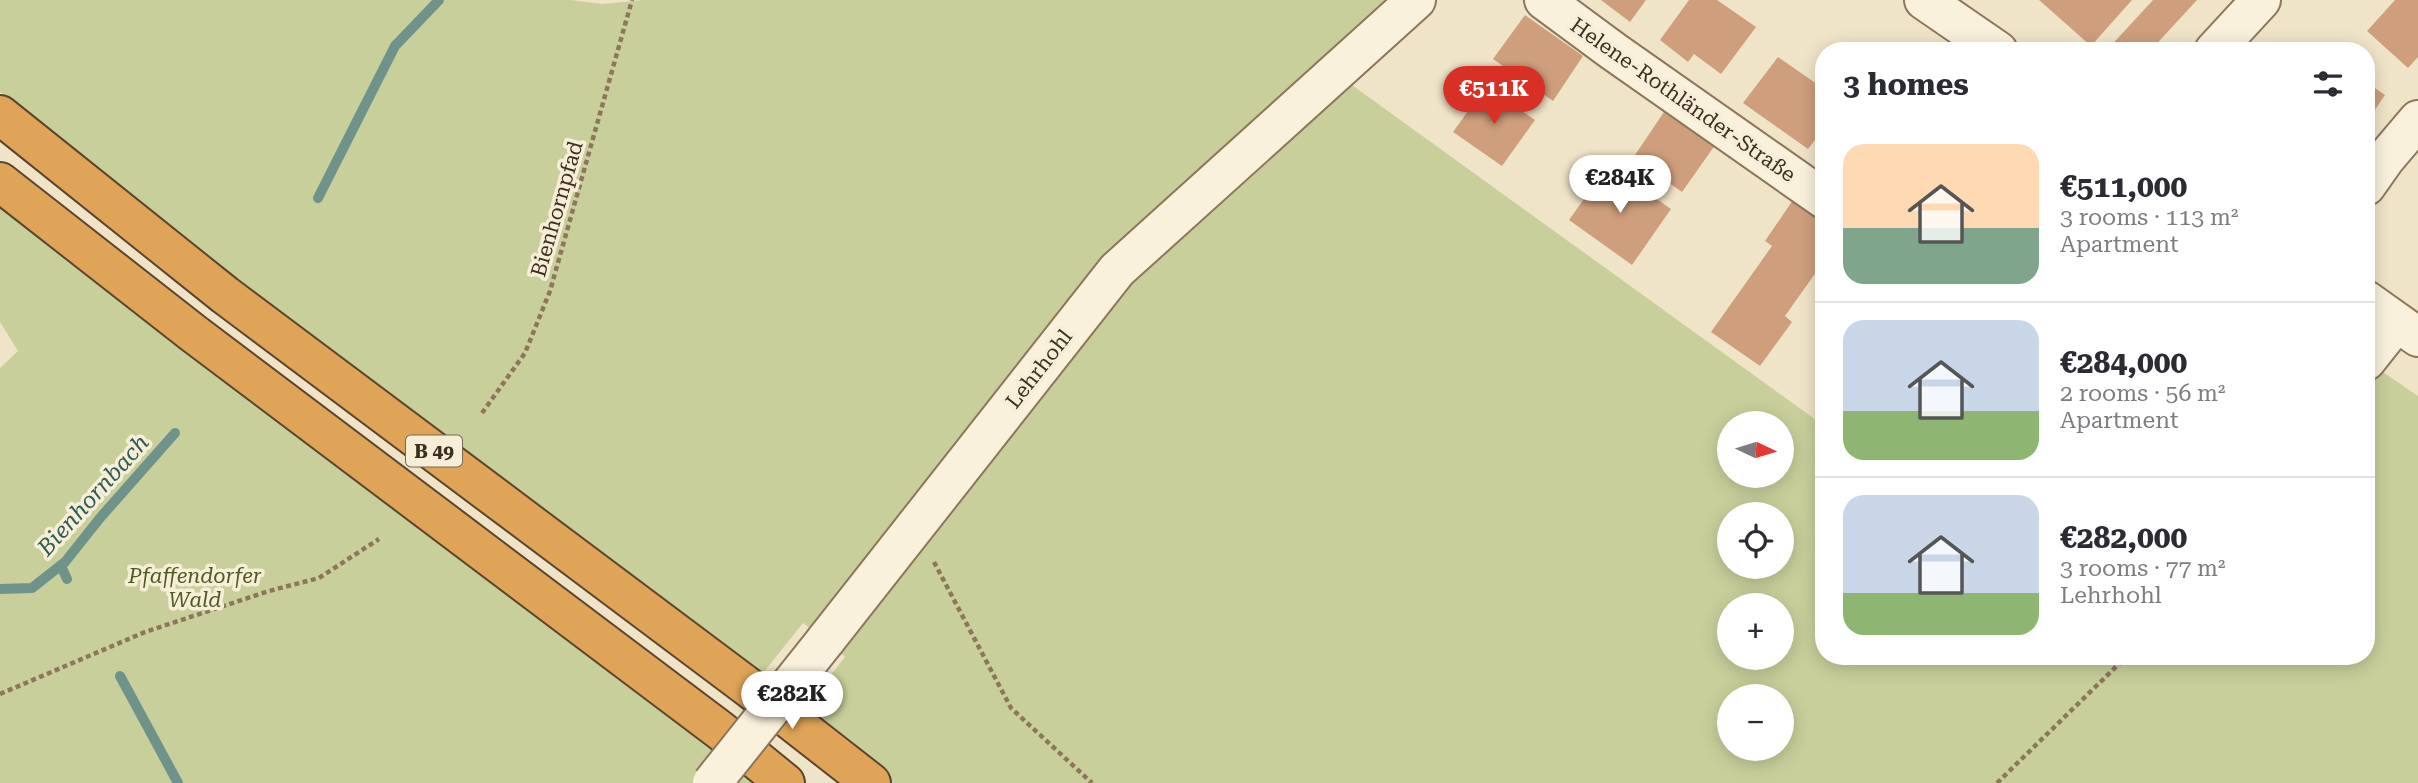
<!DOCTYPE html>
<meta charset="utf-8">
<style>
body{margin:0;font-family:"Roboto Serif",serif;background:#f2f2f3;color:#2b2b33;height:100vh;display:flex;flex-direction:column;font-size:26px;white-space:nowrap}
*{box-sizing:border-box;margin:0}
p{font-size:23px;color:#7c7c81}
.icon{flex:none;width:38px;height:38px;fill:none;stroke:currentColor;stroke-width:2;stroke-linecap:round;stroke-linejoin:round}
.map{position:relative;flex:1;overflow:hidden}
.panel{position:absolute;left:1815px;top:42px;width:560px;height:623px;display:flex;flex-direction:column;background:#fff;border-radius:28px;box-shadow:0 4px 18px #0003}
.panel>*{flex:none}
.needle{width:46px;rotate:94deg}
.tools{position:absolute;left:1717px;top:411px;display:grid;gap:14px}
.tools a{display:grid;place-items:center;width:77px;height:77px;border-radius:50%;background:#fff;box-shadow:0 4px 18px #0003;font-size:35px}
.price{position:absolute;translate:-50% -60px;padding:0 16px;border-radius:24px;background:#fff;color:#222;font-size:23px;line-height:46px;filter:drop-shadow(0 2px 4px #0008)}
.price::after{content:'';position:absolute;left:50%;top:42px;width:21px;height:16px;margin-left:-10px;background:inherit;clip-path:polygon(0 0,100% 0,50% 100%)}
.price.selected{background:#d93025;color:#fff}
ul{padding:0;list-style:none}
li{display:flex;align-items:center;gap:21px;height:175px;padding:0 28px}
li+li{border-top:2px solid #e1e1e2}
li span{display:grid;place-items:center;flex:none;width:196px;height:140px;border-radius:21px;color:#555}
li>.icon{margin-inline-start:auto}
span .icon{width:84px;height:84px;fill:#fffc;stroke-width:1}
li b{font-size:30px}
h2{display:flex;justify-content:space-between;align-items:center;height:84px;padding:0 28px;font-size:30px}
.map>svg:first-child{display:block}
</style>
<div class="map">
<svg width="2418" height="783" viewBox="0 0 2418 783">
<rect width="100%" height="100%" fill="#f0e4c8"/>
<path fill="#c9cf9b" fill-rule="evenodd" d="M0,0h571l31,4 41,-4h750l-108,96 -474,533 -8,-6 -44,55 -324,-241 -435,-345z
M1345,80l478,345 1,231h542v-280l8,-10 44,30v387h-1533l-84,-70 44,-56 -6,-6 283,-371zM1729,424h53v52h-53zM1729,514h53v53h-53zM1729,606h53v52h-53zM1729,696h53v53h-53z
M0,194l770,589h-770v-415l18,-17 -18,-29z"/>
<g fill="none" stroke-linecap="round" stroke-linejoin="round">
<path stroke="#6f938a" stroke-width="10" d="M318,198l77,-152 44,-46
M61,566l6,13
M0,589l32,-1 33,-26 35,-44 75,-85
M120,676l58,107"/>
</g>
<path fill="#cf9f7d" d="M1601,0h45l-16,22z
M1689,0h28l39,27 -35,47 -27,-20 -6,8 -28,-22z
M2039,0h93l-41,46z
M2153,0h44l-47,51h-44z
M2395,0h23v57l-10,11 -41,-37z
M1525,15l58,41 -30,45 -60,-42z
M1778,57l46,32v39l-16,21 -65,-46z
M2366,82l19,13 -19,28z
M1486,86l49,34 -33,46 -49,-34z
M1668,106l50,35 -36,51 -49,-34z
M1608,165l63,44 -39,56 -63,-45z
M1795,197l29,20v44l-39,55 7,6 -32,44 -49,-34 61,-86 -7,-5z"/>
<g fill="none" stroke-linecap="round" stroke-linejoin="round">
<defs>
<path id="minor" d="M1544,0l69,51 211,148
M1924,0l74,51
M2214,51l47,-51
M2366,186l19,-27 33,-39
M2366,300l52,37
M2366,361l31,-39
M825,641l292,-371 299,-270"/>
<path id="highway" d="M0,115l225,180 527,395 119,93
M0,182l193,151 528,398 64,52"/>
</defs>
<use href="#minor" stroke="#8d765c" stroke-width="42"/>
<use href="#highway" stroke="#5b4430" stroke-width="42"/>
<path stroke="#8d765c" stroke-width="4.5" stroke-dasharray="5 3.5" stroke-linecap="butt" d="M482,413l43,-60 25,-62 82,-291
M934,562l77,146 81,75
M0,694l145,-62 124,-41 50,-13 60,-39
M1997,783l130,-127"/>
<use href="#minor" stroke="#faf1dc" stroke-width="38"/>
<use href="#highway" stroke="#e0a458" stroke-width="38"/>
<defs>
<path id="minor-bridge" d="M712,783l113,-142"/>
</defs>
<use href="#minor-bridge" stroke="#8d765c" stroke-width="42" stroke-linecap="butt"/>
<use href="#minor-bridge" stroke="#faf1dc" stroke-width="38"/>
</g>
<g text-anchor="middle" stroke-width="7" stroke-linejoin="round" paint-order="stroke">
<rect fill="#f7eed8" stroke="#756857" stroke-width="2" x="406" y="435.5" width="56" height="31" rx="5"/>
<g font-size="19" font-weight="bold" fill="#3d2e20">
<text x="434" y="458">B 49</text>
</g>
<g font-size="21" fill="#3d2e20" stroke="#f7eed8">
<text transform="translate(1683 100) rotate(35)" y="7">Helene-Rothländer-Straße</text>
<text transform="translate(557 209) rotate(-74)" y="7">Bienhornpfad</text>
<text transform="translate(1039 369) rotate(-52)" y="7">Lehrhohl</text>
</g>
<g font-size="21" font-style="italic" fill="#4d5a26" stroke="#f7eed8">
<text x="195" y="583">Pfaffendorfer<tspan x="195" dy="24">Wald</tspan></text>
</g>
<g font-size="23" font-style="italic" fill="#2f5d5a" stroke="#f7eed8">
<text transform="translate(93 495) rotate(-48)" y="8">Bienhornbach</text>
</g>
</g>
</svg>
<div class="tools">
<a><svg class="needle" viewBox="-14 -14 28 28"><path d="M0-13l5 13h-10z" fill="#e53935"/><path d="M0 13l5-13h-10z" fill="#7c7c81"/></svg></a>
<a><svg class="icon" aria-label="locate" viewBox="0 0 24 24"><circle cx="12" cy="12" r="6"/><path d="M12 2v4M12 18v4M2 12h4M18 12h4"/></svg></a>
<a>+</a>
<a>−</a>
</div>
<b class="price selected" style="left:1494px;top:126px">€511K</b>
<b class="price" style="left:1620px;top:215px">€284K</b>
<b class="price" style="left:792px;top:731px">€282K</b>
<section class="panel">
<h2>3 homes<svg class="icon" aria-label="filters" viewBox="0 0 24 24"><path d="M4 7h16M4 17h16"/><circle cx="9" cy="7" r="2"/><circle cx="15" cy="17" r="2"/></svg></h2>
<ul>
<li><span style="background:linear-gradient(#ffd9b3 60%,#7fa58c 0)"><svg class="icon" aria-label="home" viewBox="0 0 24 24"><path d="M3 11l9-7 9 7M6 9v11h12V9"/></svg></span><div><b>€511,000</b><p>3 rooms · 113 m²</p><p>Apartment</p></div></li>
<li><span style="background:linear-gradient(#c9d6e8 65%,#8fb573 0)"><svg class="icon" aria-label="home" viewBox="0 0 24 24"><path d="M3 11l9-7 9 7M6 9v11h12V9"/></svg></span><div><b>€284,000</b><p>2 rooms · 56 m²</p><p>Apartment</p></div></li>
<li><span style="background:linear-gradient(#c9d6e8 70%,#8fb573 0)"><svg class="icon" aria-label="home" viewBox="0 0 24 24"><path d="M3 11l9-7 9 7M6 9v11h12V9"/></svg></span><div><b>€282,000</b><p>3 rooms · 77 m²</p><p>Lehrhohl</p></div></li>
</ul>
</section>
</div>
